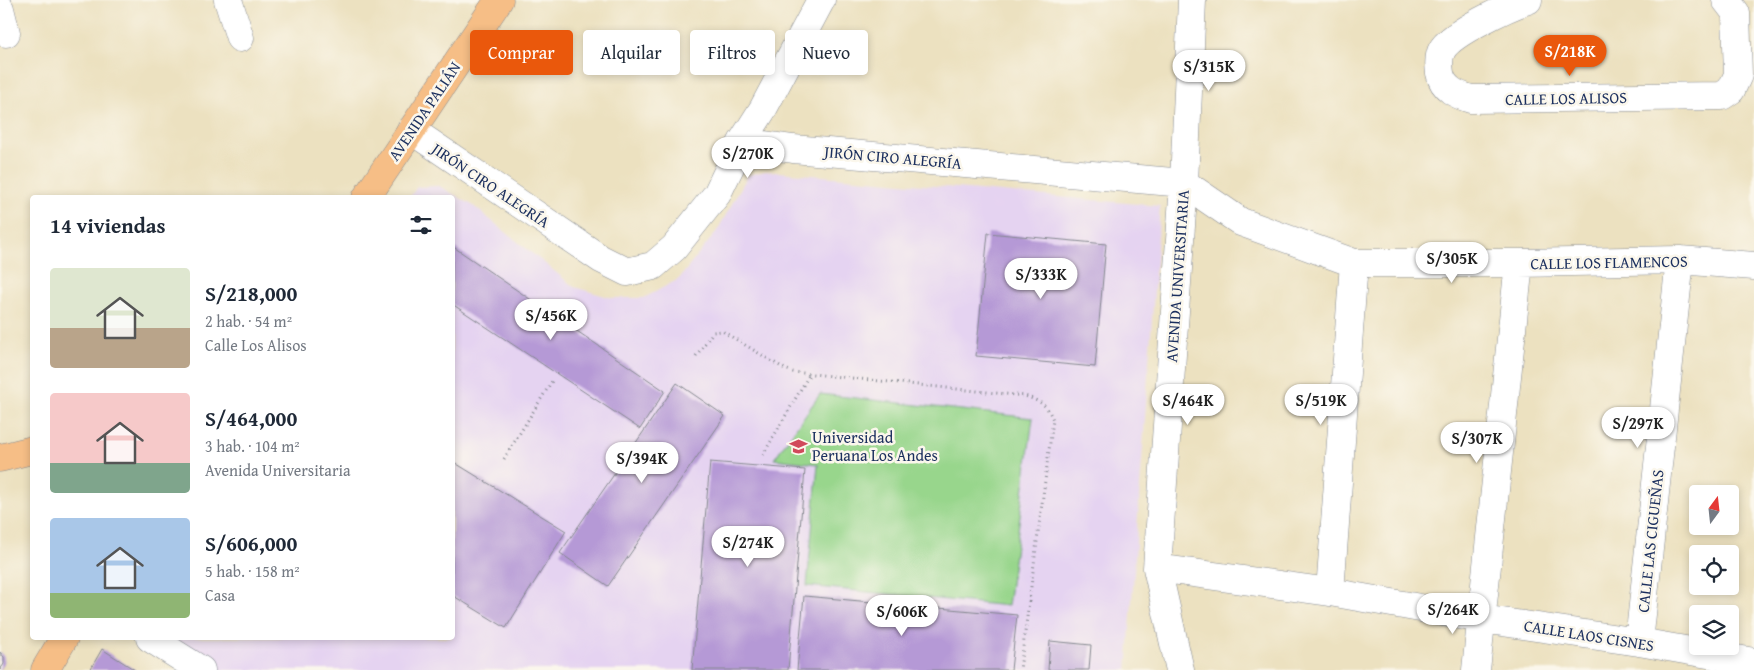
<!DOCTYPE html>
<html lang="es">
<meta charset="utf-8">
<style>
body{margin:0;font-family:"Gentium Book Plus",serif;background:#f6f6f7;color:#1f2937;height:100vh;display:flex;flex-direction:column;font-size:19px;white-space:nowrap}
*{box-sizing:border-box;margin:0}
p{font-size:16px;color:#747a83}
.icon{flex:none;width:28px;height:28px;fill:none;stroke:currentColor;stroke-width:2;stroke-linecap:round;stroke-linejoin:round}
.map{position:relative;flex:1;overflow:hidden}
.panel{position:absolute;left:30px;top:195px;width:425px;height:445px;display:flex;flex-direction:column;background:#fff;border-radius:5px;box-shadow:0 2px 8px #0003}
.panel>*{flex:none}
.guide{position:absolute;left:470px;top:30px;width:475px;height:45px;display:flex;gap:10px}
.needle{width:32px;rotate:15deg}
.tools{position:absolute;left:1689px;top:485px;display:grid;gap:10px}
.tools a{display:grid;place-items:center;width:50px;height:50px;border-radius:5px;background:#fff;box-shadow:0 2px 8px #0003;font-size:25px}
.price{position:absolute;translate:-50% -42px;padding:0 11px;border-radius:18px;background:#fff;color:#222;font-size:16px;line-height:32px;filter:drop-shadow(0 1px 2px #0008)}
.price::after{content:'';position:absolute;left:50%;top:30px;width:15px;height:11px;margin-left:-8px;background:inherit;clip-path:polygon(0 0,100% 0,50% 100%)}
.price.on{background:#ea580c;color:#fff}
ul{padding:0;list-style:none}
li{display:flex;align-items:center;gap:15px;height:125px;padding:0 20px}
li span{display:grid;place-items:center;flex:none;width:140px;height:100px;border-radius:5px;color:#555}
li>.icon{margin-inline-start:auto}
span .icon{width:60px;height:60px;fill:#fffc;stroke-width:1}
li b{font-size:21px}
h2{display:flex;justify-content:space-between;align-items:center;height:60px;padding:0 20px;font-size:21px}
.tag{padding:0 18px;border-radius:5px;background:#fff;box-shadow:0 2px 8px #0003;font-size:18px;line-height:45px}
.tag.on{background:#ea580c;color:#fff}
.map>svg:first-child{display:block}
</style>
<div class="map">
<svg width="1754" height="670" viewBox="0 0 1754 670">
<rect width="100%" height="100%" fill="#fbf7ec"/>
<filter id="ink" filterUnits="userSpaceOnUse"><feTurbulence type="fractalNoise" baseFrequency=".02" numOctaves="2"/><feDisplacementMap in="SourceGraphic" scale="10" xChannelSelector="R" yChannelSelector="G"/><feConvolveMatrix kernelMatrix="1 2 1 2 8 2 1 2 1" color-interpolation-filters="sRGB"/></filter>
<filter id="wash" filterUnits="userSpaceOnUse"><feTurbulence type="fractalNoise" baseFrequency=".0096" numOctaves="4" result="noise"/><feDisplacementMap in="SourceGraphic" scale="20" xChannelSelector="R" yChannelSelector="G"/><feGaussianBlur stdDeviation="1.12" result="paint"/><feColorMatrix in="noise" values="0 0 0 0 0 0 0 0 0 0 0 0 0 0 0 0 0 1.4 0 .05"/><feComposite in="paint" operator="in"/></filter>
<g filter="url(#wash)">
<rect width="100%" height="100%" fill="#ece1c0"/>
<path fill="#e5d3f1" d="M766,171l394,35 -33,464h-913l-49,-32h287v-440l-42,-1 7,-10 22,-1 33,19 102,82 38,11h32l35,-19 38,-48 31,-56z"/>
<path fill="#98d68c" stroke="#5a8275" d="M820,394l213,24 -25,188 -201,-20 11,-122 -44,-5z"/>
<g id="blocks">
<path fill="#b599d6" d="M988,233l118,11 -11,123 -119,-11z
M452,246l213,145 -25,38 -188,-125z
M677,383l48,33 -117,170 -48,-33z
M452,461l114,70 -60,97 -54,-33z
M710,462l95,8 -17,200h-96z
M804,596l213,19 -6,55h-214z
M1050,641l41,4 -2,25h-41z
M102,649l33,21h-45z
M0,652l4,5v7l-4,6z"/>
</g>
</g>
<g filter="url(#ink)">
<use href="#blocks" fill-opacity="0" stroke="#84888f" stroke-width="1"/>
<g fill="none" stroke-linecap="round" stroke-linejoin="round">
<defs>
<path id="minor" d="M228,0l12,38
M1528,0c-19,6 -77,33 -86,50 -4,7 -3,16 -2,23 3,16 17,22 31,26l251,-3 9,-6 7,-15 -2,-62 -10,-13
M0,9l6,24
M411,130l190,129 26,13 26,-6 21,-18 43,-54 25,-52 51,7 391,34 57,39 113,41h165l161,-3 74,6
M742,142l21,-33 58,-109
M1157,568l173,24 152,27 157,23 115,20
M1330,592l24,-329
M150,638l51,32
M1639,642l41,-382
M1180,670l-23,-102 27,-385 8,-183
M1476,670l43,-407"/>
<path id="major" d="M366,198l133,-198
M0,458l32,-8
M45,670l19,-32"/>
</defs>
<use href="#minor" stroke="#84888f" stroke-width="29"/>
<use href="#major" stroke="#84888f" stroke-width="29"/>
<path stroke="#84888f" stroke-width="3" stroke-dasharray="1 4" stroke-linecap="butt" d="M696,356l17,-24 9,-1 63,38 8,3 232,24c16,6 22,8 28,24l-33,250
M763,455l46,-80
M504,459l48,-78"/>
<use href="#minor" stroke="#fff" stroke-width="28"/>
<use href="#major" stroke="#f6be86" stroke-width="28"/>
</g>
</g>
<defs>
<symbol id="university-bare" viewBox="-9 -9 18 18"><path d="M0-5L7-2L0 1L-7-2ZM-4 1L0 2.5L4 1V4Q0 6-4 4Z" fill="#d1495b" stroke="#fbf7ec" stroke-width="2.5" paint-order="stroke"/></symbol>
</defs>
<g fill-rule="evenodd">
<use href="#university-bare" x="786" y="434" width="25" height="25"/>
</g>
<g text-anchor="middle" stroke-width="5" stroke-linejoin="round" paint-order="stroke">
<g font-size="16" fill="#1b2f5e" stroke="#fbf7ec">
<text transform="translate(1566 98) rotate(-1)" y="6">CALLE LOS ALISOS</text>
<text transform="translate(424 111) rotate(-56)" y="6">AVENIDA PALIÁN</text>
<text transform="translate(893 157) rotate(5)" y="6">JIRÓN CIRO ALEGRÍA</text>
<text transform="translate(491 185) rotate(34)" y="6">JIRÓN CIRO ALEGRÍA</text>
<text transform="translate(1609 262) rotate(-1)" y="6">CALLE LOS FLAMENCOS</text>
<text transform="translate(1177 276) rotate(-86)" y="6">AVENIDA UNIVERSITARIA</text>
<text transform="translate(1650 541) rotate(-84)" y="6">CALLE LAS CIGUEÑAS</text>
<text transform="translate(1589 635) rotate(9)" y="6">CALLE LAOS CISNES</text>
</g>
<g font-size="16" fill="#1b2f5e" stroke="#fbf7ec" text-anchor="start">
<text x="812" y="443">Universidad<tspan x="812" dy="18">Peruana Los Andes</tspan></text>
</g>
</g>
</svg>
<div class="tools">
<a><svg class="needle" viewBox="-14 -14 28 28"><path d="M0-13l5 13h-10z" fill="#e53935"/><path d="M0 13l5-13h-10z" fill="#747a83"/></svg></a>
<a><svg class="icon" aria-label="locate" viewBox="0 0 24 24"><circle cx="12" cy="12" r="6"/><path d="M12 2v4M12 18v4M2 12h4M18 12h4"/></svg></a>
<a><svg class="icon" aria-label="layers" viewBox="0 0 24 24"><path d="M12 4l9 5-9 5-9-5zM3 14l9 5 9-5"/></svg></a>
</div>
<b class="price on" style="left:1570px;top:77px">S/218K</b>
<b class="price" style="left:1209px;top:92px">S/315K</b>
<b class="price" style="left:748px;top:179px">S/270K</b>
<b class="price" style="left:1452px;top:284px">S/305K</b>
<b class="price" style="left:1041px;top:300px">S/333K</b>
<b class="price" style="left:551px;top:341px">S/456K</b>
<b class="price" style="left:1188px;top:426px">S/464K</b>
<b class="price" style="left:1321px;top:426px">S/519K</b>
<b class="price" style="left:1638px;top:449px">S/297K</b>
<b class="price" style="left:1477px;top:464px">S/307K</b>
<b class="price" style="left:642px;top:484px">S/394K</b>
<b class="price" style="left:748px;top:568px">S/274K</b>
<b class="price" style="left:1453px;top:635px">S/264K</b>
<b class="price" style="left:902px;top:637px">S/606K</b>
<div class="guide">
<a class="tag on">Comprar</a>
<a class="tag">Alquilar</a>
<a class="tag">Filtros</a>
<a class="tag">Nuevo</a>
</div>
<section class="panel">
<h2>14 viviendas<svg class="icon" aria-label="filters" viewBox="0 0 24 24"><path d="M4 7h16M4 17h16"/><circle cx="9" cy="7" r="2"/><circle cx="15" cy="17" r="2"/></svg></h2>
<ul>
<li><span style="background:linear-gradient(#dfe7d0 60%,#b9a48a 0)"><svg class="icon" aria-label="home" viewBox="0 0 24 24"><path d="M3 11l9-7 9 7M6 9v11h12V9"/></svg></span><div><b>S/218,000</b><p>2 hab. · 54 m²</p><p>Calle Los Alisos</p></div></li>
<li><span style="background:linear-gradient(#f6c9c9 70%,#7fa58c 0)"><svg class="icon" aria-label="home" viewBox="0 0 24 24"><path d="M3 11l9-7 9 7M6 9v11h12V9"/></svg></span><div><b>S/464,000</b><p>3 hab. · 104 m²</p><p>Avenida Universitaria</p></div></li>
<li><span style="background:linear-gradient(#a9c7e8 75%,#8fb573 0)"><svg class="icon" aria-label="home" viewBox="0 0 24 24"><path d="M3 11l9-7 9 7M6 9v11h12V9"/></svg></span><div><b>S/606,000</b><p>5 hab. · 158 m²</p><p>Casa</p></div></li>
</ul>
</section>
</div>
